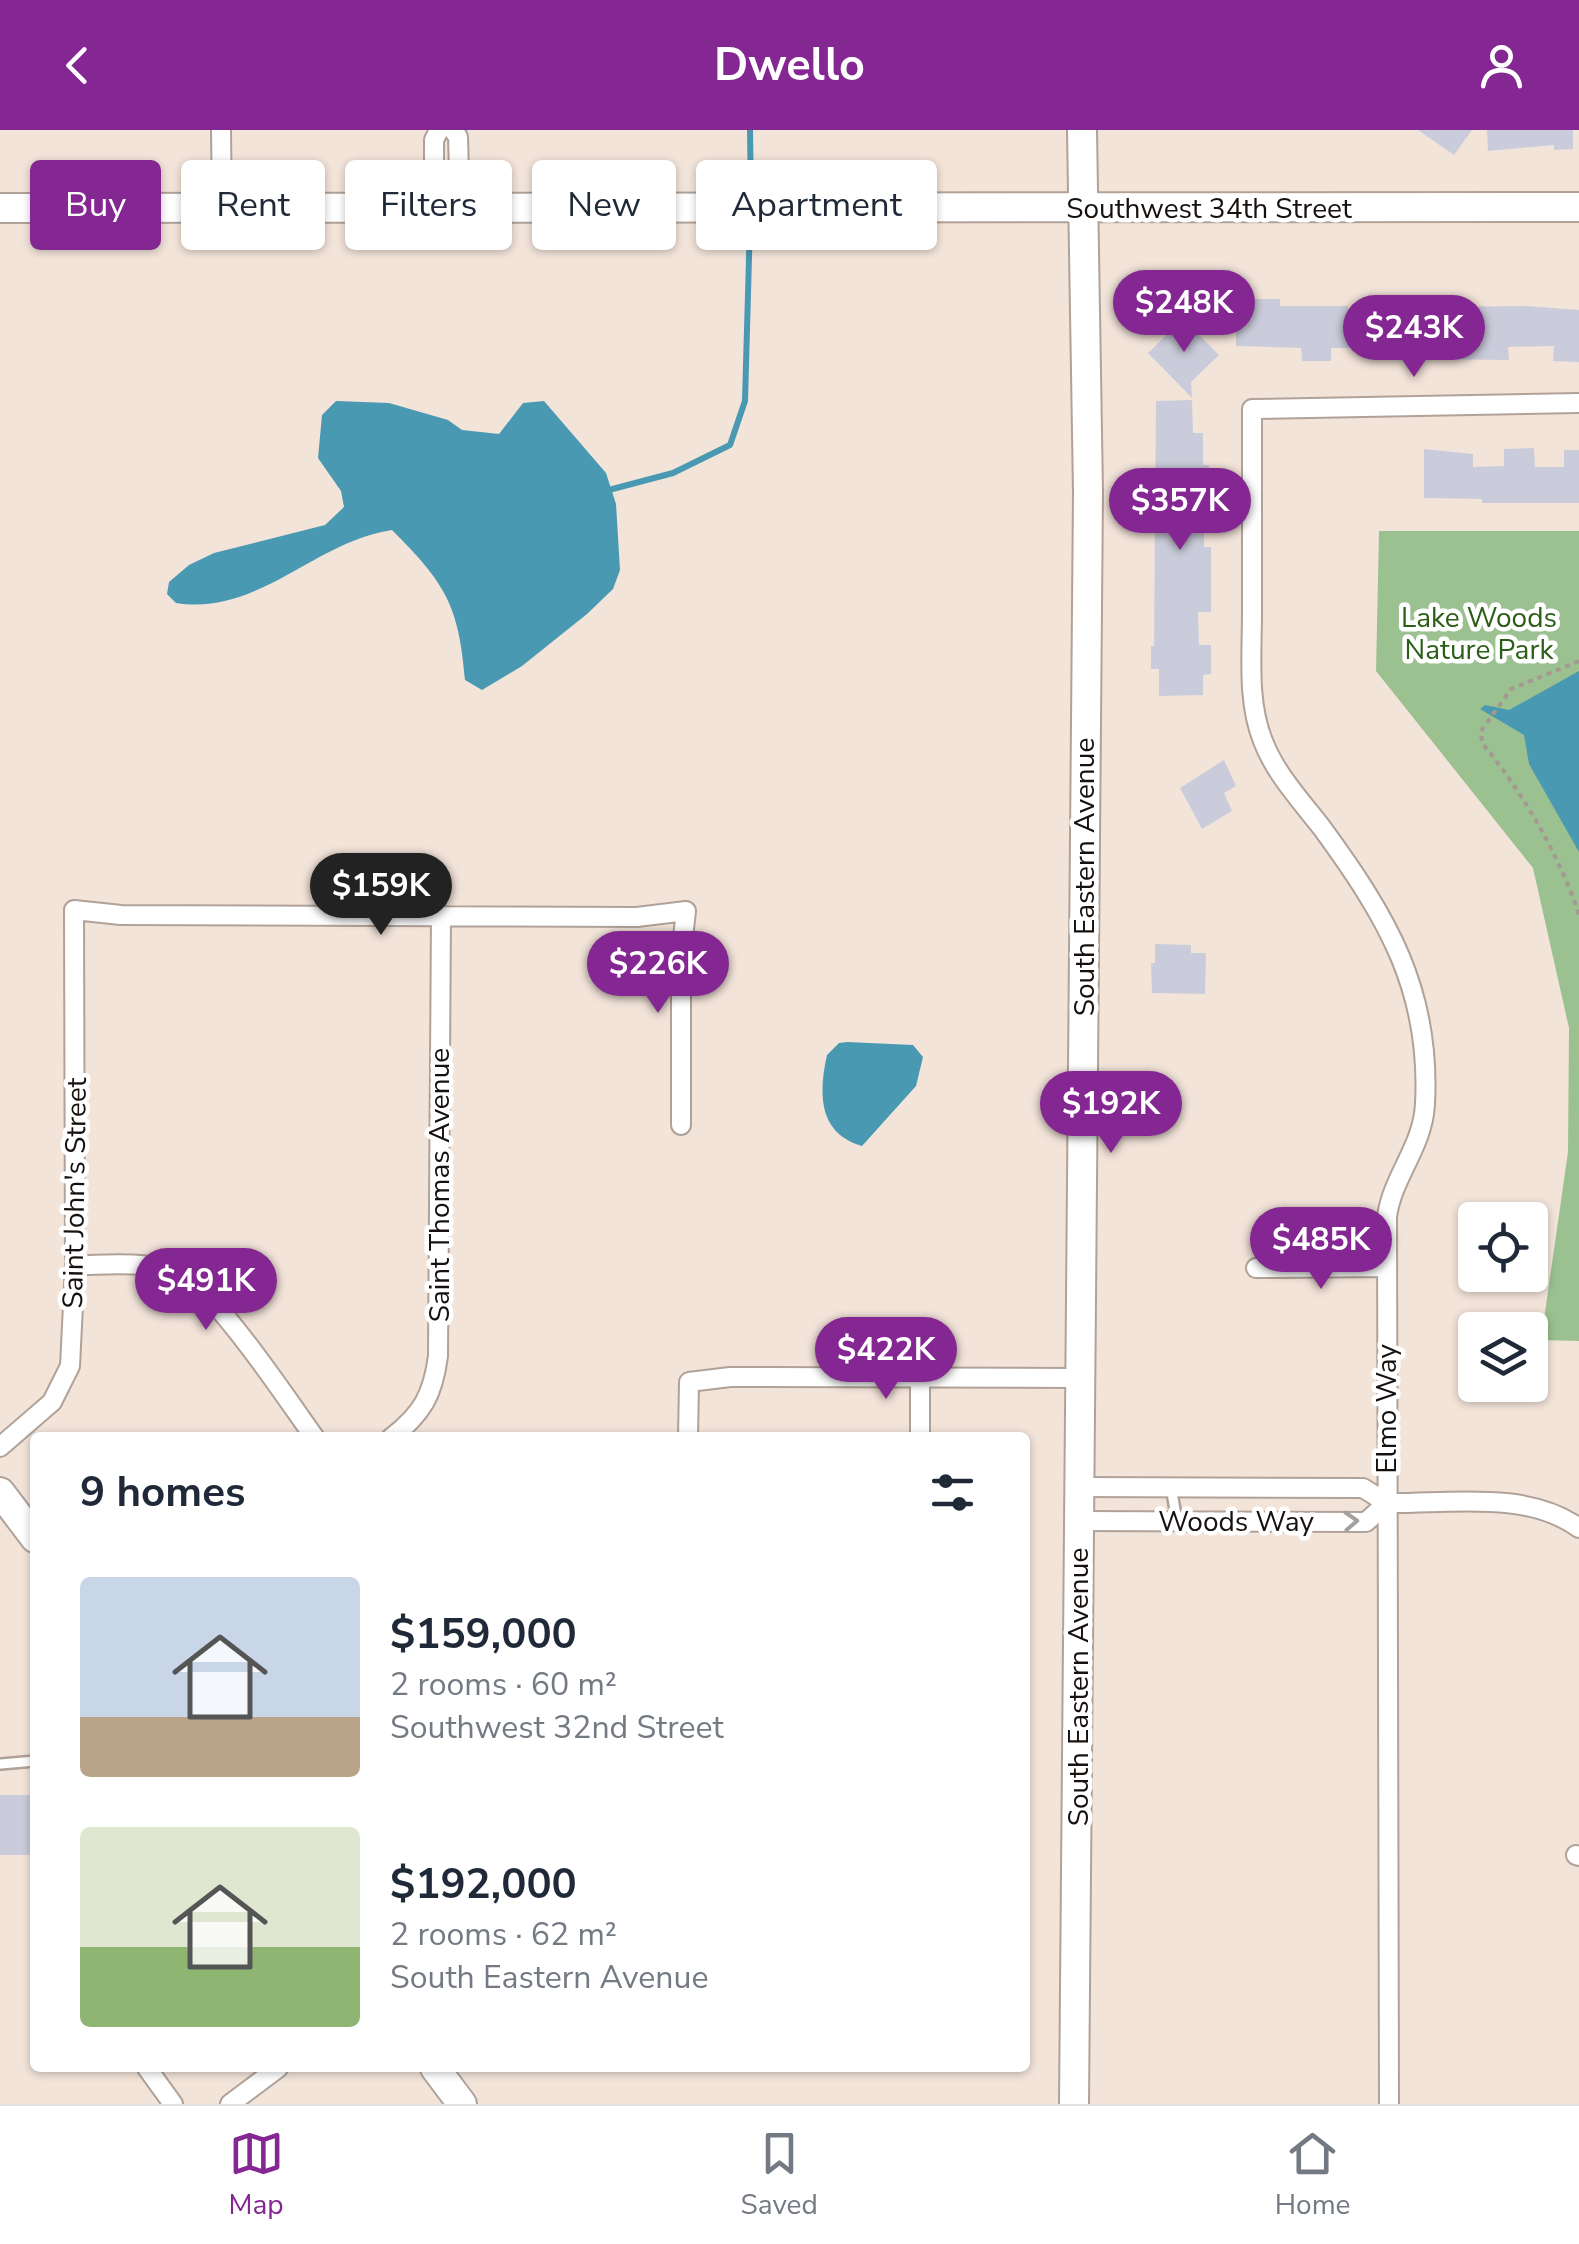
<!DOCTYPE html>
<meta charset="utf-8">
<style>
body{margin:0;font-family:"Nunito Sans",sans-serif;background:#f2f2f3;color:#1f2937;height:100vh;display:flex;flex-direction:column;font-size:38px;white-space:nowrap}
*{box-sizing:border-box;margin:0}
p{font-size:32px;color:#747a83}
.icon{flex:none;width:55px;height:55px;fill:none;stroke:currentColor;stroke-width:2;stroke-linecap:round;stroke-linejoin:round}
.map{position:relative;flex:1;overflow:hidden}
.sheet{position:absolute;left:30px;top:1302px;width:1000px;height:640px;display:flex;flex-direction:column;background:#fff;border-radius:10px;box-shadow:0 2px 8px #0004}
.sheet>*{flex:none}
.guide{position:absolute;left:30px;top:30px;width:1000px;height:90px;display:flex;gap:20px}
.tools{position:absolute;left:1458px;top:1072px;display:grid;gap:20px}
.tools a{display:grid;place-items:center;width:90px;height:90px;border-radius:10px;background:#fff;box-shadow:0 2px 8px #0004;font-size:50px}
.price{position:absolute;translate:-50% -85px;padding:0 22px;border-radius:35px;background:#852792;color:#fff;font-size:32px;line-height:65px;filter:drop-shadow(0 2px 5px #0008)}
.price::after{content:'';position:absolute;left:50%;top:60px;width:30px;height:22px;margin-left:-15px;background:inherit;clip-path:polygon(0 0,100% 0,50% 100%)}
.price.on{background:#222;color:#fff}
ul{padding:0;list-style:none}
li{display:flex;align-items:center;gap:30px;height:250px;padding:0 50px}
li span{display:grid;place-items:center;flex:none;width:280px;height:200px;border-radius:10px;color:#555}
li>.icon{margin-inline-start:auto}
span .icon{width:120px;height:120px;fill:#fffc;stroke-width:1}
li b{font-size:42px}
h2{display:flex;justify-content:space-between;align-items:center;height:120px;padding:0 50px;font-size:42px}
.pill{padding:0 35px;border-radius:10px;background:#fff;box-shadow:0 2px 8px #0004;font-size:35px;line-height:90px}
.pill.on{background:#852792;color:#fff}
header{display:flex;justify-content:space-between;align-items:center;height:130px;padding:0 50px;background:#852792;color:#fff;font-size:45px;font-weight:700}
.menu{display:flex;justify-content:space-around;align-items:center;height:140px;border-top:2px solid #e0e1e3;background:#fff;font-size:28px;color:#747a83}
.menu a{display:grid;justify-items:center;gap:5px}
.menu .on{color:#852792}
.map>svg:first-child{display:block}
</style>
<header><svg class="icon" aria-label="back" viewBox="0 0 24 24"><path d="M15 5l-7 7 7 7"/></svg>Dwello<svg class="icon" aria-label="person" viewBox="0 0 24 24"><circle cx="12" cy="8" r="4"/><path d="M4 21q1-7 8-7t8 7"/></svg></header>
<div class="map">
<svg width="1579" height="1974" viewBox="0 0 1579 1974">
<rect width="100%" height="100%" fill="#f3e4da"/>
<path fill="#9bc190" d="M1379,401h200v810l-38,-1 27,-188 1,-124 -36,-160 -157,-197z"/>
<path fill="#4999b2" d="M336,271l53,2 59,17 14,10 37,4 24,-31 21,-2 62,72 10,31 4,66 -7,19 -26,25 -65,52 -40,24 -17,-10c-6,-75 -20,-97 -73,-150 -77,11 -133,86 -216,73l-9,-9 2,-12 20,-17 25,-12 111,-28 19,-18 -3,-16 -23,-33 4,-43z
M1579,541v181l-50,-88 -5,-29 -44,-26 5,-4 24,5z
M847,912l66,3 10,12 -7,29 -54,60c-43,-12 -44,-51 -35,-91l12,-12z"/>
<g fill="none" stroke-linecap="round" stroke-linejoin="round">
<path stroke="#4999b2" stroke-width="6" d="M750,0l1,66
M605,361l68,-18 57,-28 15,-44 5,-179"/>
</g>
<path fill="#cbccdb" d="M1418,0h54l-18,25z
M1487,0h86v19l-19,1v-5l-66,6z
M1236,169h44v7h68l1,42h-18v13h-29l-1,-13 -65,-2z
M1526,176l53,4v52l-26,-1 1,-15 -46,1 1,13 -84,-1 1,-52z
M1183,189l36,36 -28,27 1,16 -44,-45z
M1192,270l1,33h10v32h6l1,30h-14l1,29h7v23h7v65h-13l1,33h12v29l-8,1v20l-44,1v-27h-8v-23h3l2,-245z
M1534,318l1,19h29v-17h15v53h-97v-4l-58,-1v-49l49,5v13l31,-1v-17z
M1224,630l12,26 -12,7 8,18 -30,18 -22,-41z
M1155,814l36,1v8h15l-1,41 -53,-1 -1,-30h4z
M0,1665h35v60h-35z"/>
<g fill="none" stroke-linecap="round" stroke-linejoin="round">
<defs>
<path id="lane" d="M1171,1357l6,34
M1,1634l34,-3"/>
<path id="street" d="M221,0l1,78
M453,0l5,7 2,71
M434,78v-68l5,-10
M75,1135c33,0 70,-4 101,7 37,14 112,129 139,166
M1256,1138l131,-1
M391,1308c31,-24 42,-43 47,-82l3,-441
M688,1308l1,-56 41,-5 350,1
M920,1308v-60
M0,1317l52,-45 18,-36 5,-101 -1,-355 47,5 516,2 49,-6 -5,44v170
M1387,1373c61,1 140,-13 192,25
M1079,1391l287,1 21,-19 -24,-15 -284,-1
M1576,1725l3,1
M147,1938l26,36
M230,1974l48,-36
M1389,1974l-2,-887c5,-40 36,-70 38,-113 6,-114 -38,-187 -103,-276 -21,-27 -47,-55 -59,-87 -16,-39 -11,-87 -11,-128 0,-68 0,-136 0,-204l327,-6"/>
<path id="secondary" d="M0,78l1579,-1
M0,1362l35,46
M435,1938l27,36
M1074,1974l14,-1611 -6,-363"/>
</defs>
<use href="#lane" stroke="#b0a298" stroke-width="14"/>
<use href="#street" stroke="#b0a298" stroke-width="22"/>
<use href="#secondary" stroke="#b0a298" stroke-width="32"/>
<path stroke="#a49891" stroke-width="4" stroke-dasharray="5 5" stroke-linecap="butt" d="M1579,531l-68,28 -30,42 1,12c40,48 78,113 97,172"/>
<use href="#lane" stroke="#fff" stroke-width="9"/>
<use href="#street" stroke="#fff" stroke-width="18"/>
<use href="#secondary" stroke="#fff" stroke-width="28"/>
</g>
<defs><path id="oneway-chevron" d="M-2-3.5L2.5 0L-2 3.5" fill="none" stroke-width="1.6" stroke-linecap="round" stroke-linejoin="round" transform="scale(2.5)"/></defs>
<use stroke="#a2a09f" href="#oneway-chevron" transform="translate(1351 1391) rotate(-3)"/>
<g text-anchor="middle" stroke-width="9" stroke-linejoin="round" paint-order="stroke">
<g font-size="28" fill="#16110e" stroke="#fff">
<text x="1209" y="88">Southwest 34th Street</text>
<text transform="translate(1084 747) rotate(-90)" y="10">South Eastern Avenue</text>
<text transform="translate(439 1055) rotate(-90)" y="10">Saint Thomas Avenue</text>
<text transform="translate(74 1063) rotate(-89)" y="10">Saint John's Street</text>
<text transform="translate(1386 1279) rotate(-90)" y="10">Elmo Way</text>
<text x="1236" y="1401">Woods Way</text>
<text transform="translate(1078 1557) rotate(-90)" y="10">South Eastern Avenue</text>
</g>
<g font-size="28" fill="#2b5e17" stroke="#fff">
<text x="1479" y="497">Lake Woods<tspan x="1479" dy="32">Nature Park</tspan></text>
</g>
</g>
</svg>
<div class="tools">
<a><svg class="icon" aria-label="locate" viewBox="0 0 24 24"><circle cx="12" cy="12" r="6"/><path d="M12 2v4M12 18v4M2 12h4M18 12h4"/></svg></a>
<a><svg class="icon" aria-label="layers" viewBox="0 0 24 24"><path d="M12 4l9 5-9 5-9-5zM3 14l9 5 9-5"/></svg></a>
</div>
<b class="price" style="left:1184px;top:225px">$248K</b>
<b class="price" style="left:1414px;top:250px">$243K</b>
<b class="price" style="left:1180px;top:423px">$357K</b>
<b class="price on" style="left:381px;top:808px">$159K</b>
<b class="price" style="left:658px;top:886px">$226K</b>
<b class="price" style="left:1111px;top:1026px">$192K</b>
<b class="price" style="left:1321px;top:1162px">$485K</b>
<b class="price" style="left:206px;top:1203px">$491K</b>
<b class="price" style="left:886px;top:1272px">$422K</b>
<div class="guide">
<a class="pill on">Buy</a>
<a class="pill">Rent</a>
<a class="pill">Filters</a>
<a class="pill">New</a>
<a class="pill">Apartment</a>
</div>
<section class="sheet">
<h2>9 homes<svg class="icon" aria-label="filters" viewBox="0 0 24 24"><path d="M4 7h16M4 17h16"/><circle cx="9" cy="7" r="2"/><circle cx="15" cy="17" r="2"/></svg></h2>
<ul>
<li><span style="background:linear-gradient(#c9d6e8 70%,#b9a48a 0)"><svg class="icon" aria-label="home" viewBox="0 0 24 24"><path d="M3 11l9-7 9 7M6 9v11h12V9"/></svg></span><div><b>$159,000</b><p>2 rooms · 60 m²</p><p>Southwest 32nd Street</p></div></li>
<li><span style="background:linear-gradient(#dfe7d0 60%,#8fb573 0)"><svg class="icon" aria-label="home" viewBox="0 0 24 24"><path d="M3 11l9-7 9 7M6 9v11h12V9"/></svg></span><div><b>$192,000</b><p>2 rooms · 62 m²</p><p>South Eastern Avenue</p></div></li>
</ul>
</section>
</div>
<nav class="menu">
<a class="on"><svg class="icon" aria-label="map" viewBox="0 0 24 24"><path d="M3 6l6-2 6 2 6-2v14l-6 2-6-2-6 2zM9 4v14M15 6v14"/></svg>Map</a>
<a><svg class="icon" aria-label="saved" viewBox="0 0 24 24"><path d="M7 4h10v16l-5-4-5 4z"/></svg>Saved</a>
<a><svg class="icon" aria-label="home" viewBox="0 0 24 24"><path d="M3 11l9-7 9 7M6 9v11h12V9"/></svg>Home</a>
</nav>
